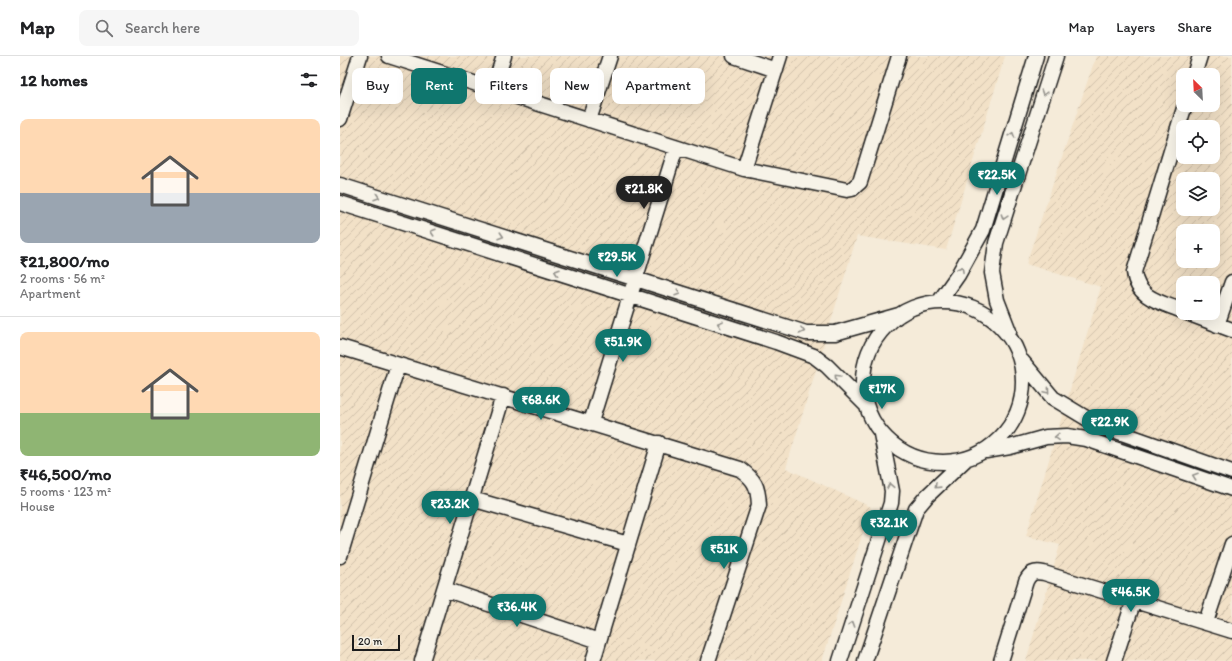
<!DOCTYPE html>
<meta charset="utf-8">
<style>
body{margin:0;font-family:Itim,sans-serif;background:#f6f6f6;color:#202124;height:100vh;display:flex;flex-direction:column;font-size:15px;white-space:nowrap}
*{box-sizing:border-box;margin:0}
p{font-size:13px;color:#757577}
.icon{flex:none;width:22px;height:22px;fill:none;stroke:currentColor;stroke-width:2;stroke-linecap:round;stroke-linejoin:round}
.map{position:relative;flex:1;overflow:hidden}
.panel{display:flex;flex-direction:column;background:#fff;width:340px}
.panel>*{flex:none}
.hud{position:absolute;left:12px;top:12px;width:380px;height:36px;display:flex;gap:8px}
.needle{width:26px;rotate:336deg}
.buttons{position:absolute;left:836px;top:12px;display:grid;gap:8px}
.buttons a{display:grid;place-items:center;width:44px;height:44px;border-radius:8px;background:#fff;box-shadow:0 4px 16px #0002;font-size:20px}
.scale{position:absolute;left:12px;bottom:10px;width:48px;box-sizing:border-box;padding-left:4px;border:2px solid #1c1c1c;border-top:0;font-size:11px;line-height:14px;white-space:nowrap;color:#1c1c1c;-webkit-text-stroke:3px #f7f3e8;paint-order:stroke}
.price{position:absolute;translate:-50% -34px;padding:0 9px;border-radius:14px;background:#0f766e;color:#fff;font-size:13px;line-height:26px;filter:drop-shadow(0 1px 2px #0008)}
.price::after{content:'';position:absolute;left:50%;top:24px;width:12px;height:9px;margin-left:-6px;background:inherit;clip-path:polygon(0 0,100% 0,50% 100%)}
.price.on{background:#222;color:#fff}
ul{padding:0;list-style:none}
li{display:grid;align-content:center;gap:8px;height:212px;padding:0 20px}
li+li{border-top:1px solid #e0e0e0}
li span{display:grid;place-items:center;height:124px;border-radius:8px;color:#555}
li>.icon{margin-inline-start:auto}
span .icon{width:72px;height:72px;fill:#fffc;stroke-width:1}
li b{font-size:17px}
h2{display:flex;justify-content:space-between;align-items:center;height:48px;padding:0 20px;font-size:17px}
.chip{padding:0 14px;border-radius:8px;background:#fff;box-shadow:0 4px 16px #0002;font-size:14px;line-height:36px}
.chip.on{background:#0f766e;color:#fff}
header{display:flex;align-items:center;gap:24px;box-sizing:border-box;height:56px;padding:0 20px;background:#fff;border-bottom:1px solid #e0e0e0}
header strong{font-size:19px}
nav{display:flex;gap:22px;margin-inline-start:auto;font-size:14px}
.search{width:280px;height:36px;background:#f6f6f6;display:flex;align-items:center;gap:10px;box-sizing:border-box;padding:0 14px;border-radius:8px;color:#757577;font-size:15px}
main{display:flex;flex:1;min-height:0}
.map>svg:first-child{display:block}
</style>
<header>
<strong>Map</strong>
<div class="search"><svg class="icon" aria-label="search" viewBox="0 0 24 24"><circle cx="10" cy="10" r="6"/><path d="M15 15l6 6"/></svg>Search here</div>
<nav><a>Map</a><a>Layers</a><a>Share</a></nav>
</header>
<main>
<section class="panel">
<h2>12 homes<svg class="icon" aria-label="filters" viewBox="0 0 24 24"><path d="M4 7h16M4 17h16"/><circle cx="9" cy="7" r="2"/><circle cx="15" cy="17" r="2"/></svg></h2>
<ul>
<li><span style="background:linear-gradient(#ffd9b3 60%,#9aa5b1 0)"><svg class="icon" aria-label="home" viewBox="0 0 24 24"><path d="M3 11l9-7 9 7M6 9v11h12V9"/></svg></span><div><b>₹21,800/mo</b><p>2 rooms · 56 m²</p><p>Apartment</p></div></li>
<li><span style="background:linear-gradient(#ffd9b3 65%,#8fb573 0)"><svg class="icon" aria-label="home" viewBox="0 0 24 24"><path d="M3 11l9-7 9 7M6 9v11h12V9"/></svg></span><div><b>₹46,500/mo</b><p>5 rooms · 123 m²</p><p>House</p></div></li>
</ul>
</section>
<div class="map">
<svg width="892" height="605" viewBox="0 0 892 605">
<defs>
<pattern id="industrial-furrows" width="10" height="10" patternUnits="userSpaceOnUse"><rect width="10" height="10" fill="#f2e1c7"/><path d="M-1 1l2-2M0 10L10 0M9 11l2-2" fill="none" stroke="#cfc0aa"/></pattern>
</defs>
<rect width="100%" height="100%" fill="#f5ebd9"/>
<filter id="ink" filterUnits="userSpaceOnUse"><feTurbulence type="fractalNoise" baseFrequency=".025" numOctaves="2"/><feDisplacementMap in="SourceGraphic" scale="8" xChannelSelector="R" yChannelSelector="G"/><feConvolveMatrix kernelMatrix="1 2 1 2 8 2 1 2 1" color-interpolation-filters="sRGB"/></filter>
<g filter="url(#ink)">
<path fill="url(#industrial-furrows)" fill-rule="evenodd" d="M0,0h665l-59,194 -89,-14 -71,232 85,39 -49,154h-482z
M756,0h136v605h-206l34,-116 -34,-9 75,-249 -75,-23zM843,19h30v30h-30zM843,71h30v30h-30zM843,123h30v30h-30zM843,175h30v30h-30zM843,227h30v30h-30z"/>
<g fill="none" stroke-linecap="round" stroke-linejoin="round">
<defs>
<path id="street" d="M49,0l355,113 103,21 5,-1 8,-7 39,-126
M394,0l42,14
M854,19l6,-19
M153,33l11,-33
M0,63l20,-63
M249,64l21,-64
M404,113l36,-113
M0,129l466,148h29l64,-18
M0,147l436,139 38,14 13,10 38,38
M523 326a80 80 0 1 1 160 0a80 80 0 1 1-160 0Z
M599,246l19,-27 25,-45 53,-174
M843,255c-22,-9 -46,-12 -49,-39l51,-167
M847,257l45,17
M877,269l15,-43
M669,275l-12,-31 -5,-27 4,-30 60,-187
M0,291l400,122c15,11 18,17 19,36l-51,156
M682,305l31,37 43,26 136,48
M251,366l85,-274
M646,395l24,-4 36,-10 21,-1 19,3 146,50
M132,443l156,45
M0,500l58,-191
M104,533l155,52
M866,566l26,-78
M82,605l81,-265
M253,605l66,-218
M500,605l51,-158 1,-12 -11,-57
M525,605l51,-152 11,-13 38,-36
M661,605l25,-80c4,-8 8,-10 18,-8l188,58
M774,605l20,-61"/>
</defs>
<use href="#street" stroke="#1c1c1c" stroke-width="17"/>
<use href="#street" stroke="#f7f3e8" stroke-width="14"/>
</g>
<defs><path id="oneway-chevron" d="M-2-3.5L2.5 0L-2 3.5" fill="none" stroke-width="1.6" stroke-linecap="round" stroke-linejoin="round"/></defs>
<g stroke="#94928c">
<use href="#oneway-chevron" transform="translate(704 37) rotate(108)"/>
<use href="#oneway-chevron" transform="translate(672 79) rotate(-73)"/>
<use href="#oneway-chevron" transform="translate(37 141) rotate(18)"/>
<use href="#oneway-chevron" transform="translate(664 161) rotate(108)"/>
<use href="#oneway-chevron" transform="translate(93 176) rotate(-162)"/>
<use href="#oneway-chevron" transform="translate(161 180) rotate(18)"/>
<use href="#oneway-chevron" transform="translate(621 213) rotate(-61)"/>
<use href="#oneway-chevron" transform="translate(217 216) rotate(-162)"/>
<use href="#oneway-chevron" transform="translate(338 237) rotate(18)"/>
<use href="#oneway-chevron" transform="translate(380 268) rotate(-162)"/>
<use href="#oneway-chevron" transform="translate(462 275) rotate(14)"/>
<use href="#oneway-chevron" transform="translate(497 321) rotate(-134)"/>
<use href="#oneway-chevron" transform="translate(707 335) rotate(50)"/>
<use href="#oneway-chevron" transform="translate(717 381) rotate(177)"/>
<use href="#oneway-chevron" transform="translate(855 420) rotate(-161)"/>
<use href="#oneway-chevron" transform="translate(550 430) rotate(-101)"/>
<use href="#oneway-chevron" transform="translate(597 430) rotate(136)"/>
<use href="#oneway-chevron" transform="translate(512 568) rotate(-72)"/>
</g>
</g>
</svg>
<div class="buttons">
<a><svg class="needle" viewBox="-14 -14 28 28"><path d="M0-13l5 13h-10z" fill="#e53935"/><path d="M0 13l5-13h-10z" fill="#757577"/></svg></a>
<a><svg class="icon" aria-label="locate" viewBox="0 0 24 24"><circle cx="12" cy="12" r="6"/><path d="M12 2v4M12 18v4M2 12h4M18 12h4"/></svg></a>
<a><svg class="icon" aria-label="layers" viewBox="0 0 24 24"><path d="M12 4l9 5-9 5-9-5zM3 14l9 5 9-5"/></svg></a>
<a>+</a>
<a>−</a>
</div>
<div class="scale">20 m</div>
<b class="price" style="left:657px;top:140px">₹22.5K</b>
<b class="price on" style="left:304px;top:154px">₹21.8K</b>
<b class="price" style="left:277px;top:222px">₹29.5K</b>
<b class="price" style="left:283px;top:307px">₹51.9K</b>
<b class="price" style="left:542px;top:354px">₹17K</b>
<b class="price" style="left:201px;top:365px">₹68.6K</b>
<b class="price" style="left:770px;top:387px">₹22.9K</b>
<b class="price" style="left:110px;top:469px">₹23.2K</b>
<b class="price" style="left:549px;top:488px">₹32.1K</b>
<b class="price" style="left:384px;top:514px">₹51K</b>
<b class="price" style="left:791px;top:557px">₹46.5K</b>
<b class="price" style="left:177px;top:572px">₹36.4K</b>
<div class="hud">
<a class="chip">Buy</a>
<a class="chip on">Rent</a>
<a class="chip">Filters</a>
<a class="chip">New</a>
<a class="chip">Apartment</a>
</div>
</div>
</main>
